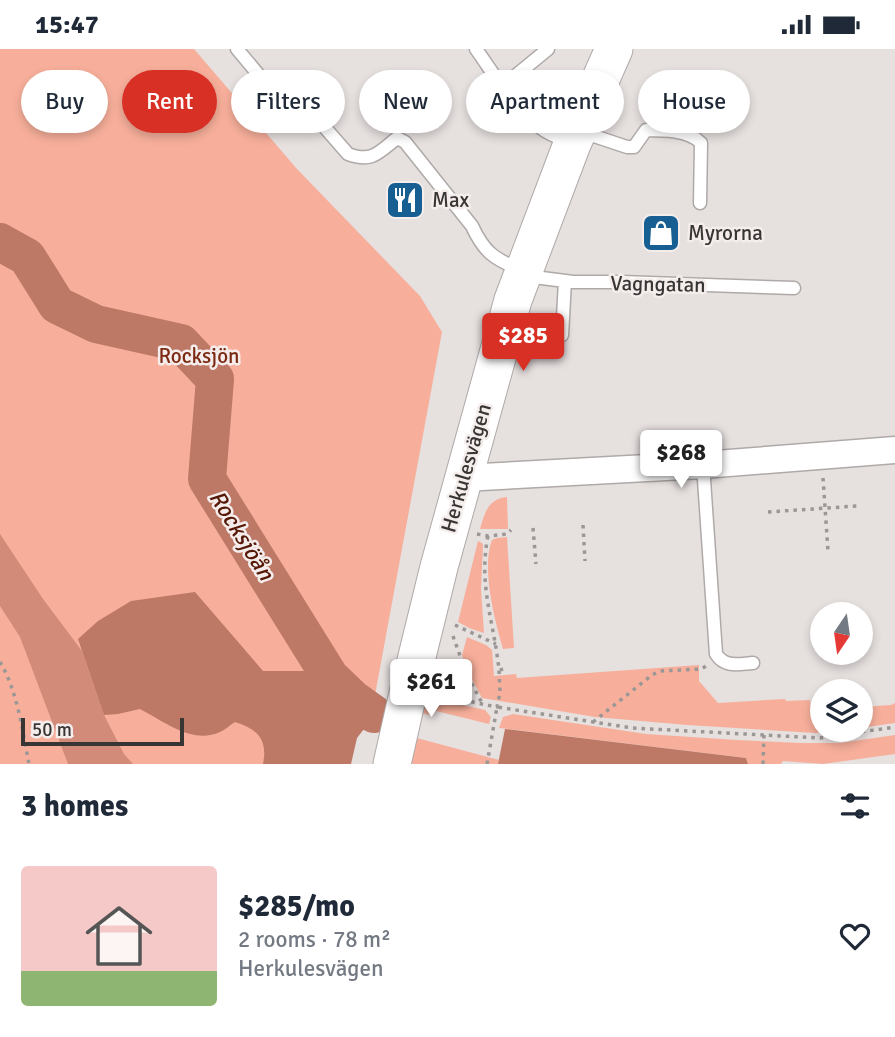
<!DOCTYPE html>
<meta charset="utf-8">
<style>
body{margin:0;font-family:Signika,sans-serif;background:#f2f2f3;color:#1f2937;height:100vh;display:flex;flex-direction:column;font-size:26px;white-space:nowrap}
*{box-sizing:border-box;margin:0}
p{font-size:23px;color:#747a83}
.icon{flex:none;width:38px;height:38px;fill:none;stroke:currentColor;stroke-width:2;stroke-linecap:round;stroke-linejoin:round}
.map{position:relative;height:715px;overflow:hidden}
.panel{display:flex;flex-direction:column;background:#fff;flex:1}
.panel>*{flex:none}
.banner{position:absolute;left:21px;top:21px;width:854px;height:63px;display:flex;gap:14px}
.needle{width:46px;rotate:193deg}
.controls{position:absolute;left:810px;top:553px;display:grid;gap:14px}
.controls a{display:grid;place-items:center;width:63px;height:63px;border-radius:50%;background:#fff;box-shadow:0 4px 10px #0003;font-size:35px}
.scale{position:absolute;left:21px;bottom:18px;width:163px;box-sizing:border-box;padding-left:7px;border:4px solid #383635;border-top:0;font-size:19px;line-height:24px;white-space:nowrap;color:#383635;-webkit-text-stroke:5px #f4edec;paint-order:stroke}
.price{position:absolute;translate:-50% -60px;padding:0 16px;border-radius:7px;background:#fff;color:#222;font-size:23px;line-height:46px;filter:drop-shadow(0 2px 4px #0008)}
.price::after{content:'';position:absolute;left:50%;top:42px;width:21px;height:16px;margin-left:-10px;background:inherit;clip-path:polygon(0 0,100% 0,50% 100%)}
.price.selected{background:#d93025;color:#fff}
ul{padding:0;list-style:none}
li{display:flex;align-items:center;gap:21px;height:175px;padding:0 21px}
li span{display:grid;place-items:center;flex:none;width:196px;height:140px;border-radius:7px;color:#555}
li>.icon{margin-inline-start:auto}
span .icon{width:84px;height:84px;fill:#fffc;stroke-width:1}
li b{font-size:30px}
h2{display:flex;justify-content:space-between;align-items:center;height:84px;padding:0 21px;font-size:30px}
.pill{padding:0 24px;border-radius:32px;background:#fff;box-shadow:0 4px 10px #0003;font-size:24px;line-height:63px}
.pill.selected{background:#d93025;color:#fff}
.status{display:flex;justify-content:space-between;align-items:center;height:49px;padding:0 35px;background:#fff;direction:ltr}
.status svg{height:19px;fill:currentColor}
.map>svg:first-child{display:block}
</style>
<div class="status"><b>15:47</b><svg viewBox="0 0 49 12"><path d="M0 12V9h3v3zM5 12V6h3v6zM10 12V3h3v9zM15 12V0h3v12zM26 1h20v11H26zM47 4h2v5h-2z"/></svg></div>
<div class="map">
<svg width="895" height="715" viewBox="0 0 895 715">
<rect width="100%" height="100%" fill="#e6e0df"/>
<path fill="#f7af9b" d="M0,0h194l103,120 123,127 22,36 -67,363 -40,-24 -28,93h-307z
M507,448l1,32h-28c5,-17 8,-30 27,-32z
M507,488l7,111 -11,1c-8,-28 -22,-81 -11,-109l5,-2z
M478,492l4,2 1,2 -2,44 3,44 -15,-5 -11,-6z
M467,588l19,8 6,5 2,26 22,-2 1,4 182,-13v16l19,22 67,-4 1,2 24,-1 2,20 10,-1v11h24l-31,3 -128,-8 -92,-8 -113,-19 -14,-26 -6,-17z
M427,648l58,13 6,7 -2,7 -57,-14 -1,5 -12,-2 6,-15z
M895,654v20l-34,5v-21l30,-2z
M513,665l133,20 91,6 65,3h38l55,-8v19l-72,10 -40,-3 -2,3h-33l-2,-6 -247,-30 4,-11z
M413,688l86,23 -1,4h-90z"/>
<path fill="#d18b78" d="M0,485l43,65 39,52 22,64 20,39 9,10h-65l-48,-127 -20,-31z"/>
<path fill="#bd7866" d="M195,543l68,79h72l40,24h3l-7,31 -4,-1 -10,13 -6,26h-88c5,-24 -5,-35 -28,-42 -5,3 -10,8 -15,10 -28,13 -56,-11 -80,-23l-22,5 -14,1 -26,-76 20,-18 33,-20z
M505,680l241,29 2,6h-250z"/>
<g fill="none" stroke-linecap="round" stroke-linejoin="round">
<path stroke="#bd7866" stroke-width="38" d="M0,193l27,15 30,48 39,19 85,19 34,36 -8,100 123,198 23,22 21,15"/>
<defs>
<path id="service" d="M237,0l37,44 12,-10 62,71c24,9 30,-1 49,-16l8,4 67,84c12,26 22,33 49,44
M476,0c20,28 39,62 69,82 8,5 17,8 25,12
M503,37l45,-37
M582,83l45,15h7l12,-17c17,0 43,0 55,13l-1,60
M526,227l47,6h48l173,6
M562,286l3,-54
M703,416l13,189c9,14 22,10 37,9"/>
<path id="minor" d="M463,429l240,-13 192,-15"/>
<path id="secondary" d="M392,715l17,-75 30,-122 74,-267 59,-156 42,-95"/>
</defs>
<use href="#service" stroke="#afa9a8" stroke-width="15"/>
<use href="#minor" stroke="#afa9a8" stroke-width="29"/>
<use href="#secondary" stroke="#afa9a8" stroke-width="39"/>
<path stroke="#9b9796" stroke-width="3.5" stroke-dasharray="3.5 5" stroke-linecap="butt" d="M823,429l5,73
M768,463l89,-6
M583,476l2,36
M533,479l3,36
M477,485l11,2 19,-2 4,-4
M488,487c-10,50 6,85 11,134l6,-1
M455,576l41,19
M453,587l14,39 15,28
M0,613c17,28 23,70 29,102
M438,646l59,12 3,-14 -1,-23
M593,673l59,-47 8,-4 41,-2 5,-3
M487,715l10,-57 135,21 188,10 75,-11
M763,715l1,-29"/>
<use href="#service" stroke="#fff" stroke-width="12"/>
<use href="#minor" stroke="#fff" stroke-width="26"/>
<use href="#secondary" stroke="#fff" stroke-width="37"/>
</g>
<defs>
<symbol id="restaurant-square" viewBox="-11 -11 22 22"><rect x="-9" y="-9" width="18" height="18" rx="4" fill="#175f93" stroke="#f4edec"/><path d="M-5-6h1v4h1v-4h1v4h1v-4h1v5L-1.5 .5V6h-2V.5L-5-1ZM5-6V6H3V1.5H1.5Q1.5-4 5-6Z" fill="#fff"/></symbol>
<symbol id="shop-square" viewBox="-11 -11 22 22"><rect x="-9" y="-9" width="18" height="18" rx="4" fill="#175f93" stroke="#f4edec"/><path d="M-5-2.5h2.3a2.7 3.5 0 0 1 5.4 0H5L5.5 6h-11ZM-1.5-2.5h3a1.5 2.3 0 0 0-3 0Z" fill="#fff"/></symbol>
</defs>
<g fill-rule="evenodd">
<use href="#restaurant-square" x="383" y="129" width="44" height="44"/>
<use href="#shop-square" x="639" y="162" width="44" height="44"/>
</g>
<g text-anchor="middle" stroke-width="5" stroke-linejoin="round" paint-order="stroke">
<g font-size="21" fill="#383635" stroke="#f4edec" text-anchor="start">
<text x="432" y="158">Max</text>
<text x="688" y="191">Myrorna</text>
</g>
<g font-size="21" fill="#383635" stroke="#f4edec">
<text transform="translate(658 235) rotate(1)" y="7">Vagngatan</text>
<text transform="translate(466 419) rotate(-74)" y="7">Herkulesvägen</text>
</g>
<g font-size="21" fill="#7c2912" stroke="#f4edec">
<text x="199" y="314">Rocksjön</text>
</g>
<g font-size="23" font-style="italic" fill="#561807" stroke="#f4edec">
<text transform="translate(242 486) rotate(58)" y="8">Rocksjöån</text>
</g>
</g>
</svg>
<div class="controls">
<a><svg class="needle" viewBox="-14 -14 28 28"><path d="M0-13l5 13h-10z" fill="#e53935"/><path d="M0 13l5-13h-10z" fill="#747a83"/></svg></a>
<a><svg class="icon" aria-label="layers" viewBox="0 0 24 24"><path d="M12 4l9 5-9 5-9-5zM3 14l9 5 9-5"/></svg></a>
</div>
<div class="scale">50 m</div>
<b class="price selected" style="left:523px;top:324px">$285</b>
<b class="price" style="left:681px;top:441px">$268</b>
<b class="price" style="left:431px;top:670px">$261</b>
<div class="banner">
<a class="pill">Buy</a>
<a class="pill selected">Rent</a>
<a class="pill">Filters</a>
<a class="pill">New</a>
<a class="pill">Apartment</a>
<a class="pill">House</a>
</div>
</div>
<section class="panel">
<h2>3 homes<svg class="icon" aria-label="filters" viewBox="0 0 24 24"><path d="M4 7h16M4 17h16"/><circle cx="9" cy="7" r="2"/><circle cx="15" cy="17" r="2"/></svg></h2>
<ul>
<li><span style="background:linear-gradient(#f6c9c9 75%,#8fb573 0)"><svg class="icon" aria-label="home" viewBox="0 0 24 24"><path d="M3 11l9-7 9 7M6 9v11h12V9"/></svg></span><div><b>$285/mo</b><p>2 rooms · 78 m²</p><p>Herkulesvägen</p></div><svg class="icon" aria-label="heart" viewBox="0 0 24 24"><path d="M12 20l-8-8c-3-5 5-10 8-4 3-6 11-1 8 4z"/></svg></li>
</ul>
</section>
